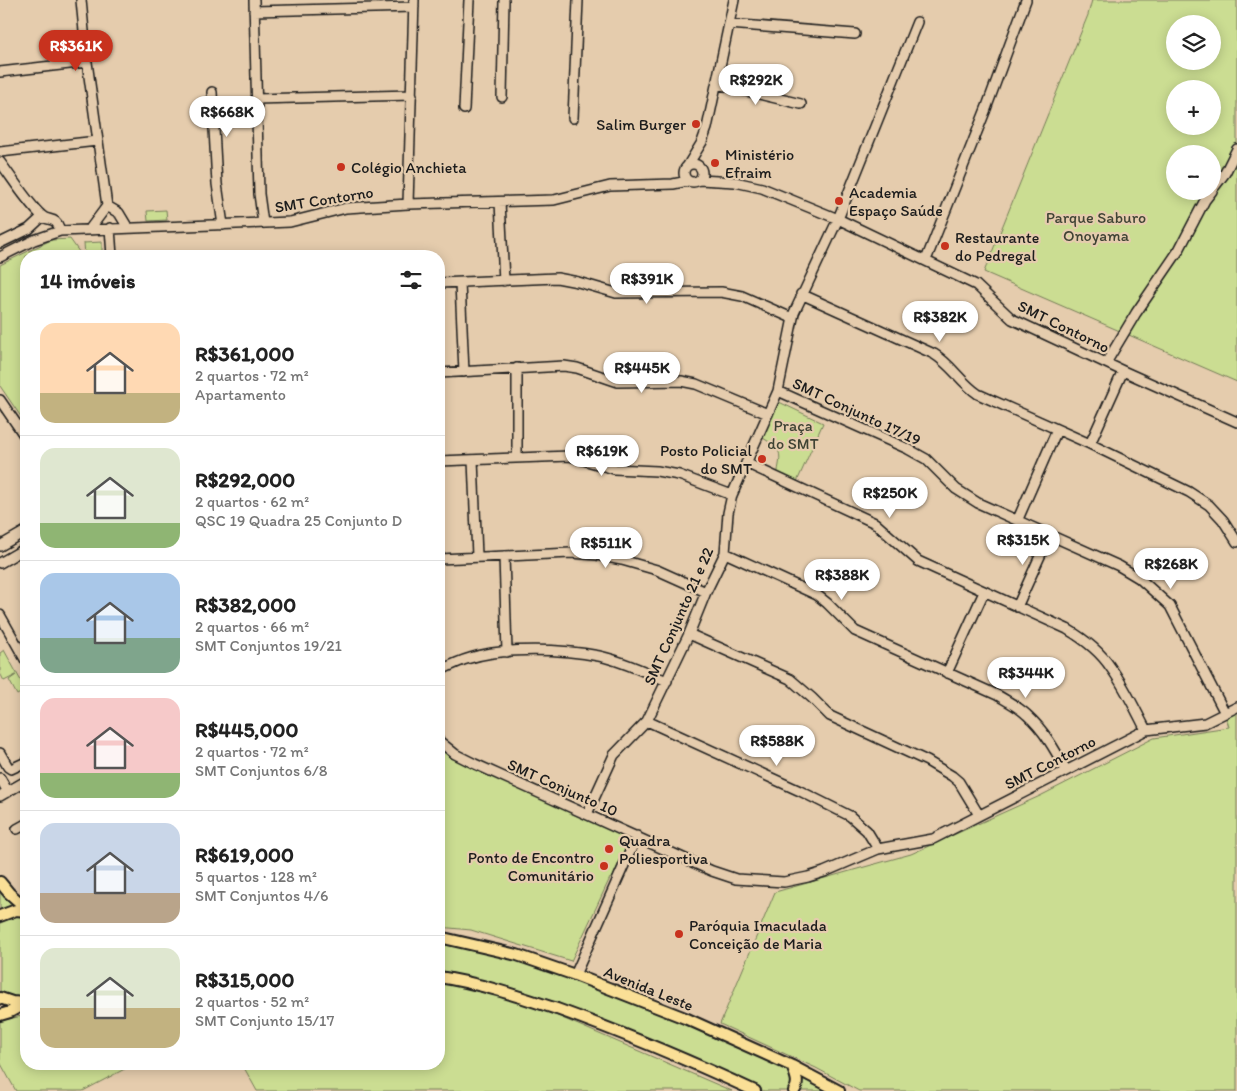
<!DOCTYPE html>
<html lang="pt">
<meta charset="utf-8">
<style>
body{margin:0;font-family:Itim,sans-serif;background:#f2f2f2;color:#222;height:100vh;display:flex;flex-direction:column;font-size:19px;white-space:nowrap}
*{box-sizing:border-box;margin:0}
p{font-size:16px;color:#767676}
.icon{flex:none;width:28px;height:28px;fill:none;stroke:currentColor;stroke-width:2;stroke-linecap:round;stroke-linejoin:round}
.map{position:relative;flex:1;overflow:hidden}
.sheet{position:absolute;left:20px;top:250px;width:425px;height:820px;display:flex;flex-direction:column;background:#fff;border-radius:20px;box-shadow:0 2px 12px #0003}
.sheet>*{flex:none}
.fabs{position:absolute;left:1166px;top:15px;display:grid;gap:10px}
.fabs a{display:grid;place-items:center;width:55px;height:55px;border-radius:50%;background:#fff;box-shadow:0 2px 12px #0003;font-size:25px}
.price{position:absolute;translate:-50% -42px;padding:0 11px;border-radius:18px;background:#fff;color:#222;font-size:16px;line-height:32px;filter:drop-shadow(0 1px 2px #0008)}
.price::after{content:'';position:absolute;left:50%;top:30px;width:15px;height:11px;margin-left:-8px;background:inherit;clip-path:polygon(0 0,100% 0,50% 100%)}
.price.current{background:#c8321e;color:#fff}
ul{padding:0;list-style:none}
li{display:flex;align-items:center;gap:15px;height:125px;padding:0 20px}
li+li{border-top:1px solid #e0e0e0}
li span{display:grid;place-items:center;flex:none;width:140px;height:100px;border-radius:15px;color:#555}
li>.icon{margin-inline-start:auto}
span .icon{width:60px;height:60px;fill:#fffc;stroke-width:1}
li b{font-size:21px}
h2{display:flex;justify-content:space-between;align-items:center;height:60px;padding:0 20px;font-size:21px}
.map>svg:first-child{display:block}
</style>
<div class="map">
<svg width="1237" height="1091" viewBox="0 0 1237 1091">
<rect width="100%" height="100%" fill="#e5ccad"/>
<filter id="ink" filterUnits="userSpaceOnUse"><feTurbulence type="fractalNoise" baseFrequency=".02" numOctaves="2"/><feDisplacementMap in="SourceGraphic" scale="10" xChannelSelector="R" yChannelSelector="G"/><feConvolveMatrix kernelMatrix="1 2 1 2 8 2 1 2 1" color-interpolation-filters="sRGB"/></filter>
<g filter="url(#ink)">
<path fill="#cbdd92" stroke="#747c57" fill-rule="evenodd" d="M1092,0h145v382l-253,-110 104,-257zM1175,24h37v37h-37zM1175,89h37v37h-37zM1175,154h37v37h-37z
M166,210l1,10 -19,1 -1,-10z
M70,239l12,17h-56v168l-26,-38v-121l51,-25z
M102,242v14h-17l-1,-13z
M779,402l44,21 -27,61 -19,-8c4,-23 7,-26 -16,-39z
M4,650l22,40 -9,5 -8,-15 7,-5 -12,6 -4,-8v-20z
M1237,712v379h-378l-43,-23 -96,-44 55,-132 136,-38 129,-58 114,-58 75,-11 -3,-10z
M439,744l189,95 -3,7 1,1 -14,32 -2,-1 -39,83 -100,-31 -32,-3z
M0,890l21,18 -21,5z
M18,916h8v81c-9,1 -18,-2 -26,-6v-68l6,-4z
M439,939l17,2 117,37 220,90 40,23h-69l-118,-53 -207,-65z
M439,983l65,10 228,98h-475l-15,-27h197z
M26,1015v49h108l-51,27h-67l-16,-29v-41z"/>
<g fill="none" stroke-linecap="round" stroke-linejoin="round">
<defs>
<path id="minor" d="M81,0l6,62 20,144 -18,24
M254,0l5,194 4,29
M254,11l160,-4
M729,24l126,10
M0,72l87,-10
M717,84l84,20
M212,92l5,92 6,41
M502,97l2,-97
M256,99l156,-4
M464,109l5,-109
M573,118l5,-118
M0,152l97,-11
M0,162c12,16 27,40 41,53 8,8 15,0 19,16
M684 173a9 9 0 1 1 18 0a9 9 0 1 1-18 0Z
M688,165l14,-23 5,-14 27,-128
M700,180l35,2 27,6 76,31 138,66 36,34 111,52 114,51
M1212,190l13,-17 12,-24
M500,202l4,79
M408,204l6,-204
M107,206l12,7 9,15
M110,228l2,28
M0,243l29,-14 13,-12
M0,257l34,-17 26,-9 230,-9 56,-14 62,-4 146,-4 56,-14 63,-2 15,-3
M926,260l60,-151 40,-109
M439,283l118,-5 21,4 38,11 105,-1 21,4 50,22
M460,283l4,89
M801,294l133,60c17,10 27,29 44,40l112,50 99,48 20,13 14,15 14,22
M1106,363l30,-50 43,-63 26,-50 7,-9
M517,368v89
M439,373l125,-7 13,2 41,14 63,-1 15,3 72,30
M778,391l130,58 18,10 30,30 22,14 141,63 20,12 31,28 55,107
M0,400l26,38
M1090,444l33,-73
M473,460l4,96
M439,461l131,-5 44,13 43,2 22,4 53,20
M746,463l129,60 43,38 149,68c17,10 33,22 44,39 14,19 24,41 35,62
M1018,519l39,-89
M0,546l26,-15
M725,553l92,42 10,8 28,28 142,64c10,6 22,12 30,20 17,15 28,35 39,55
M504,556l3,96
M439,559l132,-6 26,2 25,5 35,10 49,22
M0,563l26,-15
M1017,607l33,-73
M0,615l26,46
M689,634l101,45 22,19 18,18 97,45 25,15 7,6 20,33
M439,671c10,-5 20,-10 31,-13 34,-11 94,-9 129,-2 24,5 46,16 68,25
M947,673l37,-81
M647,721l153,70 50,25 17,15 11,18
M439,741l16,13 20,10 237,107 24,8 48,3 24,-5 16,-5 54,-23 55,-10 213,-109 59,-7 32,-16
M0,753l8,14 3,2 15,-7
M0,778l8,14
M0,796l26,-15
M587,814l27,-59 33,-34 42,-87 17,-42 19,-39 3,-40 4,-18 46,-104 16,-78 44,-94 79,-197
M17,829l9,-5
M575,975l62,-139"/>
<path id="major" d="M0,882l9,11 17,15
M0,916l16,-6 10,1
M439,937l78,18 58,20 110,43 107,48 47,25
M439,977c40,6 79,19 118,32 67,24 133,52 198,82
M0,998l12,4 14,1
M0,1015l10,-3 16,-9
M792,1066c3,8 8,17 2,25"/>
</defs>
<use href="#minor" stroke="#1c1c1c" stroke-width="12"/>
<use href="#major" stroke="#1c1c1c" stroke-width="14"/>
<use href="#minor" stroke="#e5ccad" stroke-width="9"/>
<use href="#major" stroke="#fadf96" stroke-width="10"/>
</g>
</g>
<g fill="#c8321e" stroke="#e5ccad" stroke-width="2">
<circle cx="696" cy="124" r="5"/>
<circle cx="715" cy="163" r="5"/>
<circle cx="341" cy="167" r="5"/>
<circle cx="839" cy="201" r="5"/>
<circle cx="945" cy="246" r="5"/>
<circle cx="762" cy="459" r="5"/>
<circle cx="609" cy="849" r="5"/>
<circle cx="604" cy="866" r="5"/>
<circle cx="679" cy="934" r="5"/>
</g>
<g text-anchor="middle" stroke-width="4.5" stroke-linejoin="round" paint-order="stroke">
<g font-size="16" fill="#1c1c1c" stroke="#e5ccad" text-anchor="start">
<text x="686" y="130" text-anchor="end">Salim Burger</text>
<text x="725" y="160">Ministério<tspan x="725" dy="18">Efraim</tspan></text>
<text x="351" y="173">Colégio Anchieta</text>
<text x="849" y="198">Academia<tspan x="849" dy="18">Espaço Saúde</tspan></text>
<text x="955" y="243">Restaurante<tspan x="955" dy="18">do Pedregal</tspan></text>
<text x="752" y="456" text-anchor="end">Posto Policial<tspan x="752" dy="18">do SMT</tspan></text>
<text x="619" y="846">Quadra<tspan x="619" dy="18">Poliesportiva</tspan></text>
<text x="594" y="863" text-anchor="end">Ponto de Encontro<tspan x="594" dy="18">Comunitário</tspan></text>
<text x="689" y="931">Paróquia Imaculada<tspan x="689" dy="18">Conceição de Maria</tspan></text>
</g>
<g font-size="16" fill="#1c1c1c" stroke="#e5ccad">
<text transform="translate(324 199) rotate(-9)" y="6">SMT Contorno</text>
<text transform="translate(1064 326) rotate(26)" y="6">SMT Contorno</text>
<text transform="translate(857 411) rotate(25)" y="6">SMT Conjunto 17/19</text>
<text transform="translate(678 616) rotate(-66)" y="6">SMT Conjunto 21 e 22</text>
<text transform="translate(1050 762) rotate(-27)" y="6">SMT Contorno</text>
<text transform="translate(563 787) rotate(24)" y="6">SMT Conjunto 10</text>
<text transform="translate(649 988) rotate(22)" y="6">Avenida Leste</text>
</g>
<g font-size="16" fill="#3f4334" stroke="#e5ccad">
<text x="1096" y="223">Parque Saburo<tspan x="1096" dy="18">Onoyama</tspan></text>
<text x="793" y="431">Praça<tspan x="793" dy="18">do SMT</tspan></text>
</g>
</g>
</svg>
<div class="fabs">
<a><svg class="icon" aria-label="layers" viewBox="0 0 24 24"><path d="M12 4l9 5-9 5-9-5zM3 14l9 5 9-5"/></svg></a>
<a>+</a>
<a>−</a>
</div>
<b class="price current" style="left:76px;top:72px">R$361K</b>
<b class="price" style="left:756px;top:106px">R$292K</b>
<b class="price" style="left:227px;top:138px">R$668K</b>
<b class="price" style="left:647px;top:305px">R$391K</b>
<b class="price" style="left:940px;top:343px">R$382K</b>
<b class="price" style="left:642px;top:394px">R$445K</b>
<b class="price" style="left:602px;top:477px">R$619K</b>
<b class="price" style="left:890px;top:519px">R$250K</b>
<b class="price" style="left:1023px;top:566px">R$315K</b>
<b class="price" style="left:606px;top:569px">R$511K</b>
<b class="price" style="left:1171px;top:590px">R$268K</b>
<b class="price" style="left:842px;top:601px">R$388K</b>
<b class="price" style="left:1026px;top:699px">R$344K</b>
<b class="price" style="left:777px;top:767px">R$588K</b>
<section class="sheet">
<h2>14 imóveis<svg class="icon" aria-label="filters" viewBox="0 0 24 24"><path d="M4 7h16M4 17h16"/><circle cx="9" cy="7" r="2"/><circle cx="15" cy="17" r="2"/></svg></h2>
<ul>
<li><span style="background:linear-gradient(#ffd9b3 70%,#c2b280 0)"><svg class="icon" aria-label="home" viewBox="0 0 24 24"><path d="M3 11l9-7 9 7M6 9v11h12V9"/></svg></span><div><b>R$361,000</b><p>2 quartos · 72 m²</p><p>Apartamento</p></div></li>
<li><span style="background:linear-gradient(#dfe7d0 75%,#8fb573 0)"><svg class="icon" aria-label="home" viewBox="0 0 24 24"><path d="M3 11l9-7 9 7M6 9v11h12V9"/></svg></span><div><b>R$292,000</b><p>2 quartos · 62 m²</p><p>QSC 19 Quadra 25 Conjunto D</p></div></li>
<li><span style="background:linear-gradient(#a9c7e8 65%,#7fa58c 0)"><svg class="icon" aria-label="home" viewBox="0 0 24 24"><path d="M3 11l9-7 9 7M6 9v11h12V9"/></svg></span><div><b>R$382,000</b><p>2 quartos · 66 m²</p><p>SMT Conjuntos 19/21</p></div></li>
<li><span style="background:linear-gradient(#f6c9c9 75%,#8fb573 0)"><svg class="icon" aria-label="home" viewBox="0 0 24 24"><path d="M3 11l9-7 9 7M6 9v11h12V9"/></svg></span><div><b>R$445,000</b><p>2 quartos · 72 m²</p><p>SMT Conjuntos 6/8</p></div></li>
<li><span style="background:linear-gradient(#c9d6e8 70%,#b9a48a 0)"><svg class="icon" aria-label="home" viewBox="0 0 24 24"><path d="M3 11l9-7 9 7M6 9v11h12V9"/></svg></span><div><b>R$619,000</b><p>5 quartos · 128 m²</p><p>SMT Conjuntos 4/6</p></div></li>
<li><span style="background:linear-gradient(#dfe7d0 60%,#c2b280 0)"><svg class="icon" aria-label="home" viewBox="0 0 24 24"><path d="M3 11l9-7 9 7M6 9v11h12V9"/></svg></span><div><b>R$315,000</b><p>2 quartos · 52 m²</p><p>SMT Conjunto 15/17</p></div></li>
</ul>
</section>
</div>
